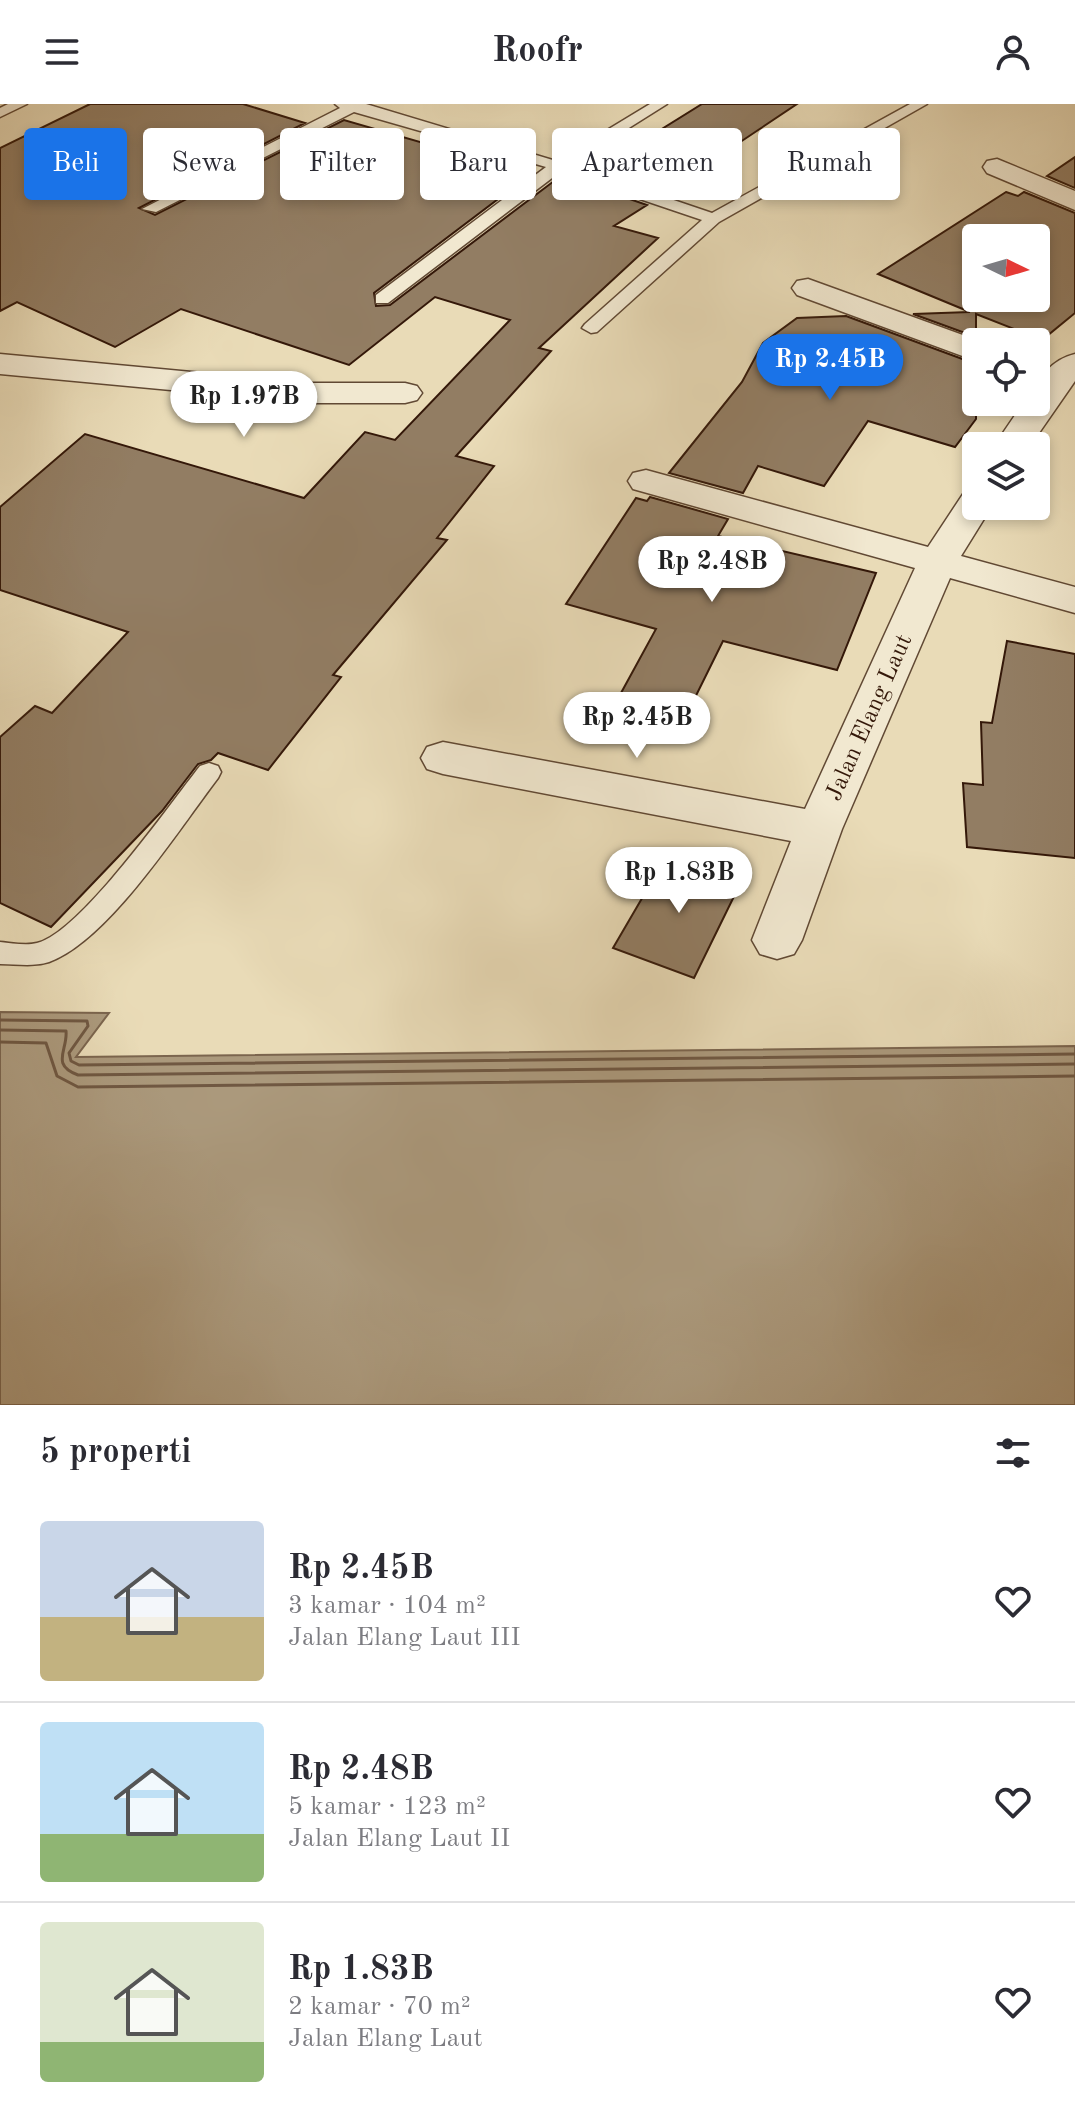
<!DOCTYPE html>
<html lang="id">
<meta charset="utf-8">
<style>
body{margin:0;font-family:"Old Standard TT",serif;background:#f7f7f7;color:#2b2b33;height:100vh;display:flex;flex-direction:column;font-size:30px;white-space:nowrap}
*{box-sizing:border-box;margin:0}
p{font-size:26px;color:#7c7c81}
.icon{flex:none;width:44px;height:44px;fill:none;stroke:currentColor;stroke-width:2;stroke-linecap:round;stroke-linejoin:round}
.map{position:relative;height:1301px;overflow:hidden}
.side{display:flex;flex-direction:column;background:#fff;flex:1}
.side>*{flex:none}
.banner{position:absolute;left:24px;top:24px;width:1028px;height:72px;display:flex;gap:16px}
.needle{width:52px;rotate:95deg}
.fabs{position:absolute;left:962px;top:120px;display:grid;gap:16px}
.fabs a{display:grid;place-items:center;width:88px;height:88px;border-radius:8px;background:#fff;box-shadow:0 4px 12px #0003;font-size:40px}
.price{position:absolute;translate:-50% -68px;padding:0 18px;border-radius:28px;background:#fff;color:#222;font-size:26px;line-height:52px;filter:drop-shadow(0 2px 4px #0008)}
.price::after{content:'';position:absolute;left:50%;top:48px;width:24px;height:18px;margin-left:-12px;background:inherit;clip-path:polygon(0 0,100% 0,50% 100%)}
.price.current{background:#1a73e8;color:#fff}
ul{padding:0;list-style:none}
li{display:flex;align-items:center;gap:24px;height:200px;padding:0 40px}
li+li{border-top:2px solid #e1e1e2}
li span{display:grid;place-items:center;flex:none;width:224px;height:160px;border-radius:8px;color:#555}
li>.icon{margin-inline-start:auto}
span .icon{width:96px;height:96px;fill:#fffc;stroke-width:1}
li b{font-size:34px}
h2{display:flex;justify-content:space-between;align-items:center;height:96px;padding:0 40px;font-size:34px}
.tag{padding:0 28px;border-radius:8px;background:#fff;box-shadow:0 4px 12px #0003;font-size:28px;line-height:72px}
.tag.current{background:#1a73e8;color:#fff}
header{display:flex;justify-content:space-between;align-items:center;height:104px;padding:0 40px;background:#fff;font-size:36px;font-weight:600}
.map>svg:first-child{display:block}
</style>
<header><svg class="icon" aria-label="menu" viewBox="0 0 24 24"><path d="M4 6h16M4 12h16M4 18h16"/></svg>Roofr<svg class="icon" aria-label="person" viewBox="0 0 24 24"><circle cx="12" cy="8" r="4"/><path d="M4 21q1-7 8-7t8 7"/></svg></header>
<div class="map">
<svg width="1075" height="1301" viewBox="0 0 1075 1301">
<rect width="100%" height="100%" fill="#e9dbb7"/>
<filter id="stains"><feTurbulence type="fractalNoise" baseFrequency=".0025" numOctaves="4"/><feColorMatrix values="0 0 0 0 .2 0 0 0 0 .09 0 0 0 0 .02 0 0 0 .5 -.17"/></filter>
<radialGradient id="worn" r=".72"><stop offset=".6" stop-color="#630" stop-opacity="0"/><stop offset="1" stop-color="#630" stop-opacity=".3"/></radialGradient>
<path fill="#ab997c" stroke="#7b654e" stroke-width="2" d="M0,908l109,1 -33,44 999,-11v359h-1075z"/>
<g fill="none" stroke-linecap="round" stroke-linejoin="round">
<path stroke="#705842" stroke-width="3" d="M0,916l87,1 1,5 -19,27 2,8 8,4 996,-11
M0,926l66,1c2,19 -16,34 12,44l997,-11
M0,938l46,1 11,33 21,11 997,-11"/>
</g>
<path fill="#927d63" stroke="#341809" stroke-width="2" fill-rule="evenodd" d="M90,0h153l62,19 -166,85 16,7 189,-95 187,54 -157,119 2,13 14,-1 164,-124 17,5 7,-5 69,24 -33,21 44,12 -119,110 12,3 -95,105 38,10 -57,72 10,2 -114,135 8,2 -73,93 -50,-17 -7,7 -13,4 -36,47 -111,116 -51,-24v-166l35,-31 17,7 76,-81 -128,-42v-83l85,-73 219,64 61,-66 30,8 115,-120 -75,-23 -86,68 -168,-56 -66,38 -98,-45 -17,9v-163z
M702,0h95l-133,89 -68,-23z
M1075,53v31l-28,-12z
M1006,88l12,4 6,-4 51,21v100l-33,27 -66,-26v23l-63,-23 57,-2 -92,-38zM976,134h60v60h-60z
M846,212l130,48v55l-21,28 -87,-26 -44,65 -66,-20 -15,27 -74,-20 73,-91 21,-39 34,-25z
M650,393l78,22 -10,17 158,37 -39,97 -114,-29 -46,93 -68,-19 47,-86 -90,-25 70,-106 11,3z
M1007,537l68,13v204l-108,-11 -4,-64 20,2 -2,-63 11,1z
M669,748l74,26 -49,100 -81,-30z"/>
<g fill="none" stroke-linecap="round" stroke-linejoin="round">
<defs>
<path id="lane" d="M8,0h19l-27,13v-9z
M335,0h31l190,57 94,-57h17l-97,61 142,48 198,-109h17l-208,118 -122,110 -6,1 -9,-5 3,-4 117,-104 -142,-48 -172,131h-12v-8l170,-128 -192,-55 -198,100 -14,-3 198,-101z
M209,659l9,3 3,6 -3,6c-39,51 -110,163 -169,184 -16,5 -33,2 -49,2v-22c12,1 26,4 37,1 43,-10 133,-139 163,-177z"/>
<path id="street" d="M997,55l78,32v19l-88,-37 -4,-6 4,-6z
M808,175l174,63h-6v19l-179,-66 -5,-7 5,-7z
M0,250l309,29h96l12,3 5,7 -5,7 -12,3h-96l-309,-29z
M1075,250v27l-45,65h-36l30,-44h12c0,-24 15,-42 39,-48z
M646,366l282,77 35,-53 13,-3v15h16l-31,50 114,31v26l-125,-35 -108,251 -40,111 -8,14 -17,5 -17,-5 -8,-14 39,-99 -348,-67 -16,-5 -6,-11 6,-11 16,-5 362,67 110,-241 -282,-79 -5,-8 5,-8z"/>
</defs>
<use href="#lane" stroke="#614934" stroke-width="3"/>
<use href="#street" stroke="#614934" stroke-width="3"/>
<use href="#lane" fill="#f1e8d0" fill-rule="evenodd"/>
<use href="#street" fill="#f1e8d0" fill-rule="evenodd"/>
</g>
<g text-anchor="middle" stroke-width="8" stroke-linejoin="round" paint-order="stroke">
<g font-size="24" fill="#341809" stroke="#f1e8d0">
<text transform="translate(868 613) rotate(-66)" y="8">Jalan Elang Laut</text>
</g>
</g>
<rect width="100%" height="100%" filter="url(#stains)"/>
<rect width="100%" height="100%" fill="url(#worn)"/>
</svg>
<div class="fabs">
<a><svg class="needle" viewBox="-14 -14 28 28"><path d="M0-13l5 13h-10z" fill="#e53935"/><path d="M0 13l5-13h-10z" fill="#7c7c81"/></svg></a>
<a><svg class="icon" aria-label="locate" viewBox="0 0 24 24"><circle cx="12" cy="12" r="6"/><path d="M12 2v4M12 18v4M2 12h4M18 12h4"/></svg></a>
<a><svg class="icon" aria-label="layers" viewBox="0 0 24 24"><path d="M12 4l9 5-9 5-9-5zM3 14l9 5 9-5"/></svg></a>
</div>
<b class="price current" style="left:830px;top:298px">Rp 2.45B</b>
<b class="price" style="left:244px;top:335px">Rp 1.97B</b>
<b class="price" style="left:712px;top:500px">Rp 2.48B</b>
<b class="price" style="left:637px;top:656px">Rp 2.45B</b>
<b class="price" style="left:679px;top:811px">Rp 1.83B</b>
<div class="banner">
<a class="tag current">Beli</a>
<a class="tag">Sewa</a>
<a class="tag">Filter</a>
<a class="tag">Baru</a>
<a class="tag">Apartemen</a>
<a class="tag">Rumah</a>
</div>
</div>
<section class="side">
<h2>5 properti<svg class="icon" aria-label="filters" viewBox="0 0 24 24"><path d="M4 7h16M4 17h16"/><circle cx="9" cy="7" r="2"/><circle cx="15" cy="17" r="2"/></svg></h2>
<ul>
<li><span style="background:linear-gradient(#c9d6e8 60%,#c2b280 0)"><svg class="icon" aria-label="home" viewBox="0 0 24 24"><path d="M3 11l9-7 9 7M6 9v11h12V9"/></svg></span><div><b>Rp 2.45B</b><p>3 kamar · 104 m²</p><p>Jalan Elang Laut III</p></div><svg class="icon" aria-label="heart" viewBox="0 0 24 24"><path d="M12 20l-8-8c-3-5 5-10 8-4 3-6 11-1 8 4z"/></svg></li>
<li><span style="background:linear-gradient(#bfe0f5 70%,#8fb573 0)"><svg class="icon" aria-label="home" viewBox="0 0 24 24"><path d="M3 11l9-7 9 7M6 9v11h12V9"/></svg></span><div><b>Rp 2.48B</b><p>5 kamar · 123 m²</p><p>Jalan Elang Laut II</p></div><svg class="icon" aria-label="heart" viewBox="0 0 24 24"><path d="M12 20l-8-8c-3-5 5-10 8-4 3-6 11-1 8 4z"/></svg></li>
<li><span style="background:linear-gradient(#dfe7d0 75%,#8fb573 0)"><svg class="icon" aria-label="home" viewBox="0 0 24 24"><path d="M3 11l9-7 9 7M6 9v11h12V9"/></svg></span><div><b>Rp 1.83B</b><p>2 kamar · 70 m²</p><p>Jalan Elang Laut</p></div><svg class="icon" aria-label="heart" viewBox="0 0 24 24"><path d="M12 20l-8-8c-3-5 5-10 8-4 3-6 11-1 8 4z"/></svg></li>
</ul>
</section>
